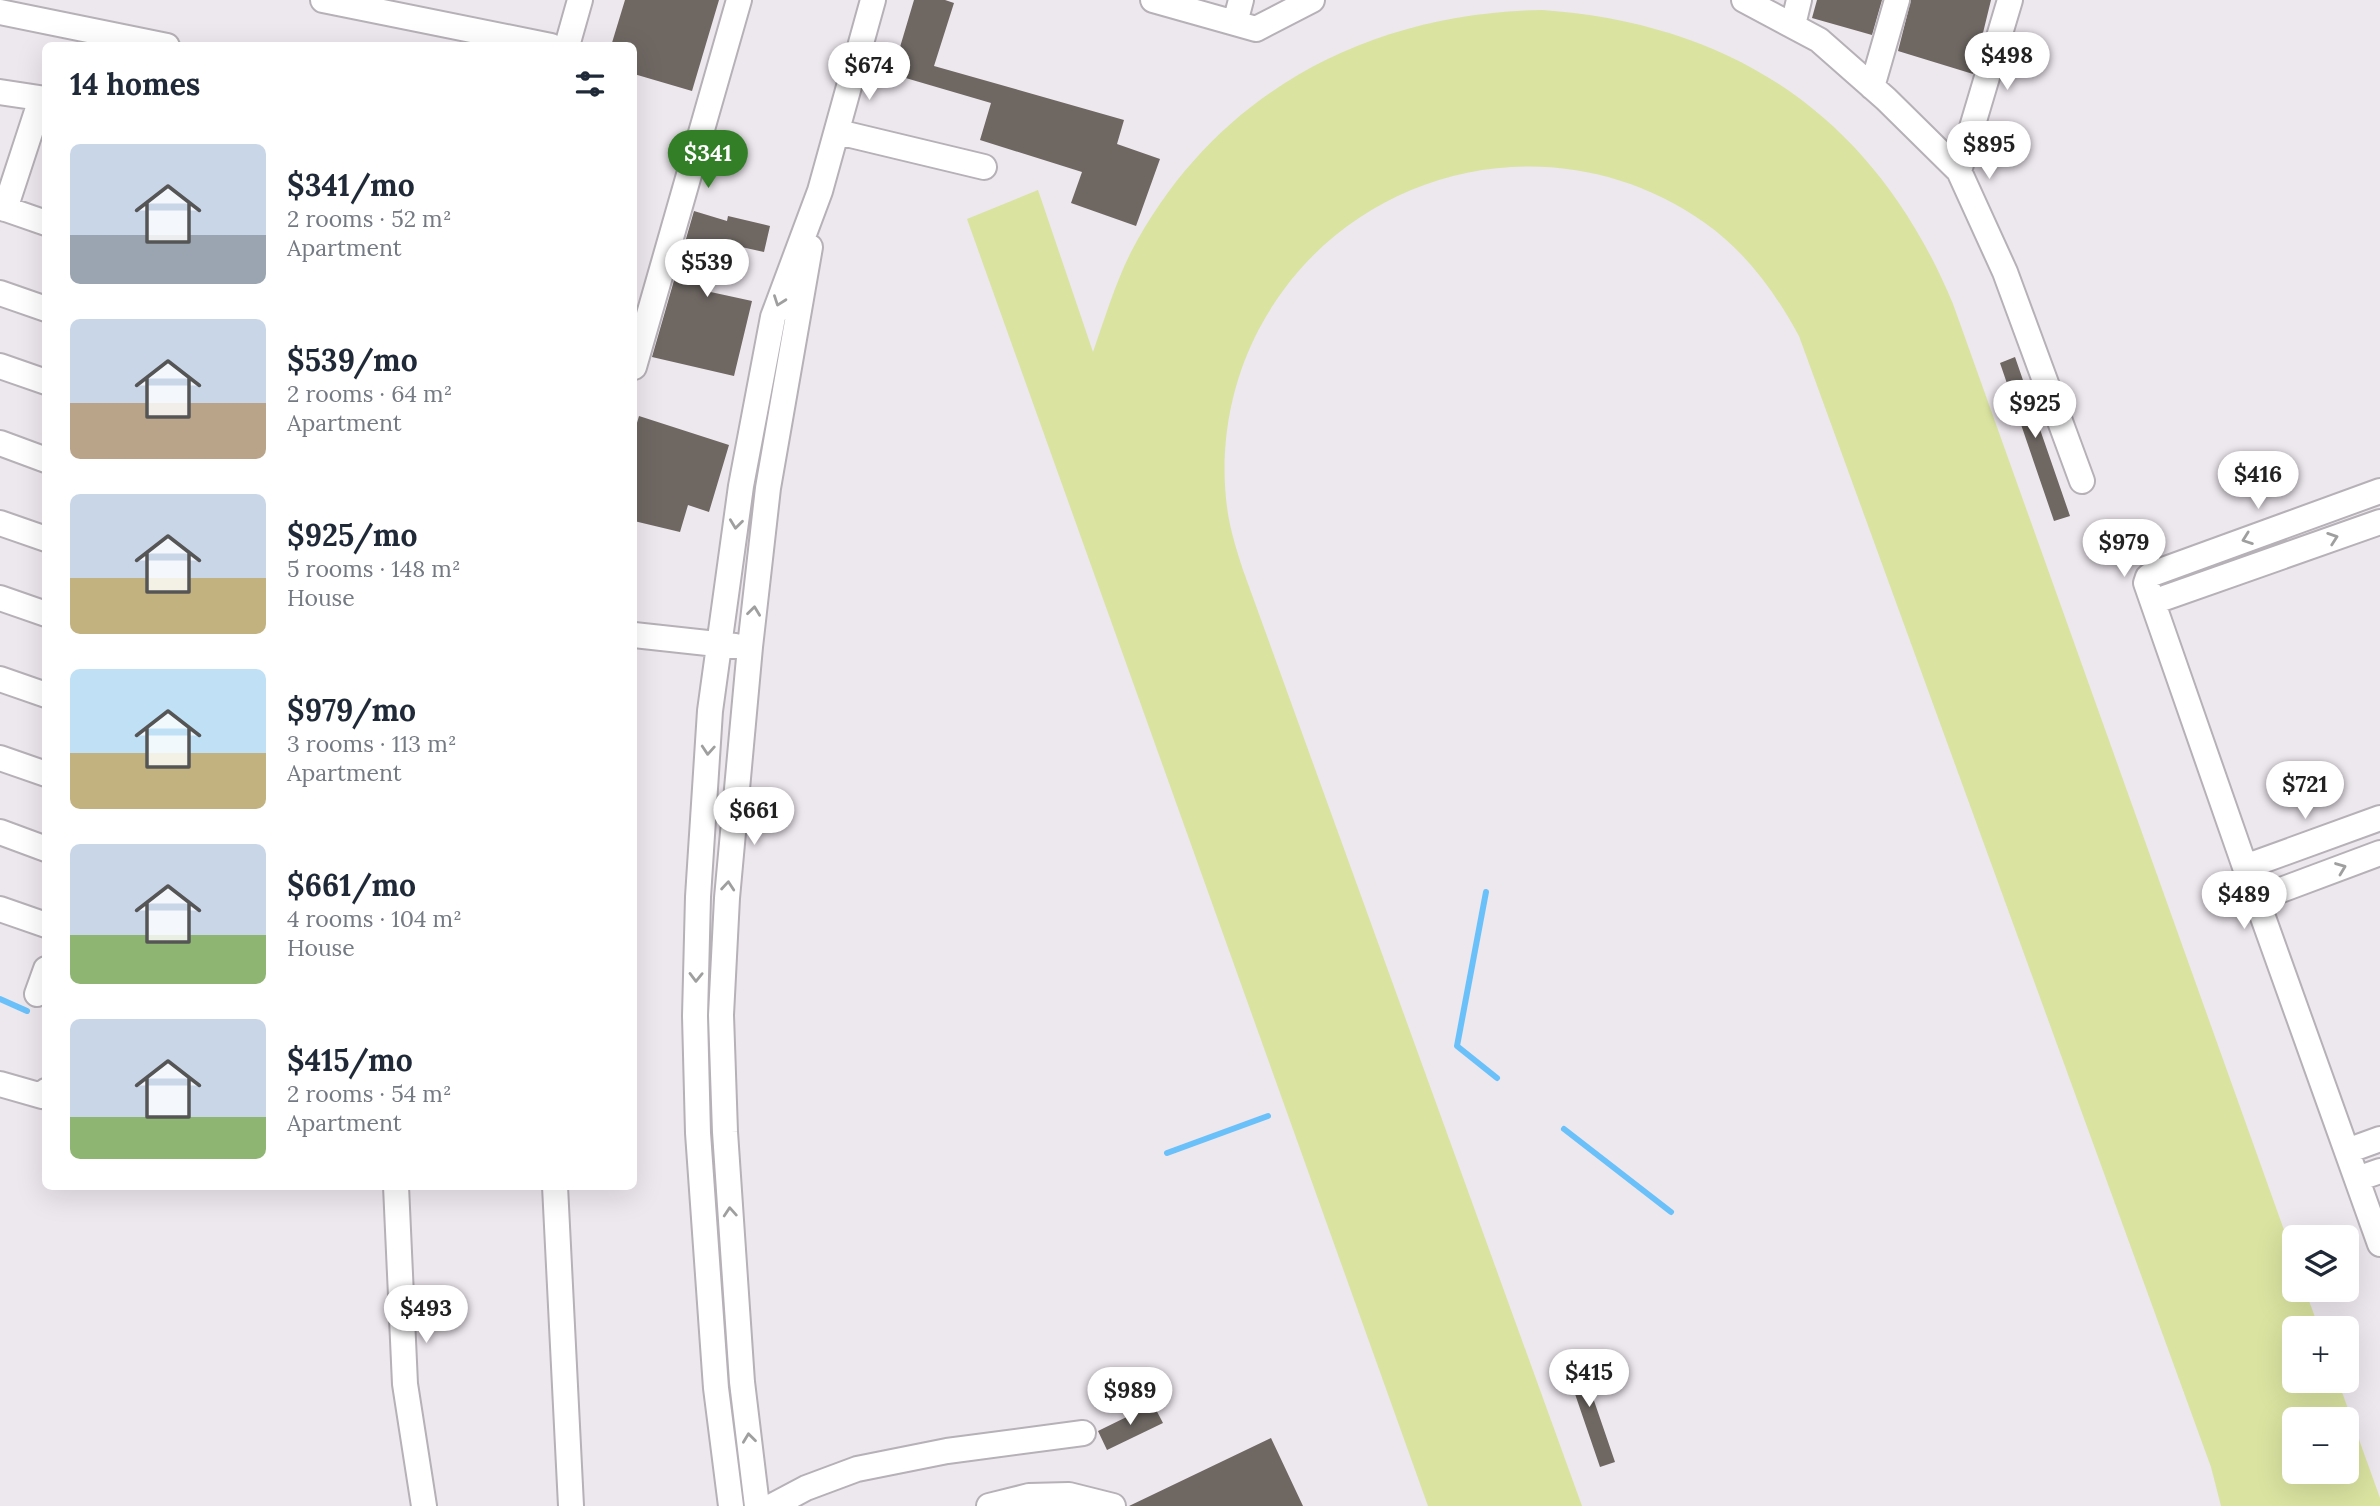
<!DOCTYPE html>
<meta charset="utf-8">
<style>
body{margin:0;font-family:Lora,serif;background:#f2f2f3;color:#1f2937;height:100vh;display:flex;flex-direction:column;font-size:26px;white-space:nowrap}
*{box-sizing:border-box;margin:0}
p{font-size:23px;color:#747a83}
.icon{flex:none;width:38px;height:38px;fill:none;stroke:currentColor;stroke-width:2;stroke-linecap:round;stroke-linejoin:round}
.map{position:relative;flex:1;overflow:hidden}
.drawer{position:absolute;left:42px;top:42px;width:595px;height:1148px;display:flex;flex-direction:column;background:#fff;border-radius:10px;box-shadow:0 7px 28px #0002}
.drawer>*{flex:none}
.fabs{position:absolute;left:2282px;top:1225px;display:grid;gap:14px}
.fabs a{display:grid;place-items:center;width:77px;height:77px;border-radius:10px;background:#fff;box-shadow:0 7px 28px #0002;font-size:35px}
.price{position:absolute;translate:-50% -60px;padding:0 16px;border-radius:24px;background:#fff;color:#222;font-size:23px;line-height:46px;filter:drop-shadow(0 2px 4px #0008)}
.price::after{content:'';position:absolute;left:50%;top:42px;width:21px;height:16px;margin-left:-10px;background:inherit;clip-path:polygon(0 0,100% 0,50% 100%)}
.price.active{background:#327f28;color:#fff}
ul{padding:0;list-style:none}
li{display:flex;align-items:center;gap:21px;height:175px;padding:0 28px}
li span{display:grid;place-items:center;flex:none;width:196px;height:140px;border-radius:10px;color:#555}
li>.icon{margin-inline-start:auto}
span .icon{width:84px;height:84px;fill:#fffc;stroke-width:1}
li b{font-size:30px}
h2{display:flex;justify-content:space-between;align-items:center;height:84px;padding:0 28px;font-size:30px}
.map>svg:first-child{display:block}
</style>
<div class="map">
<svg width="2380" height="1506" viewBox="0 0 2380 1506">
<rect width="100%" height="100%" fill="#ede7ee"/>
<path fill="#dae3a0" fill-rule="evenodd" d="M1542,10c197,14 335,111 411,294l341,954v32h11l14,38h-25v53h44l42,117v8h-159l-10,-39 -412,-1131c-24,-44 -53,-84 -94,-113 -150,-107 -360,-57 -446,106 -29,55 -41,122 -31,185 3,19 9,37 15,56l339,936h-154l-461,-1287 71,-29 55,162c12,-34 22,-68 38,-100 83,-158 235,-239 411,-242zM2294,1419h53v53h-53z"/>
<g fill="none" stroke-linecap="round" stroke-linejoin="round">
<path stroke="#6ac1fa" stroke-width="6" d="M1486,892l-29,154 40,32
M0,999l27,12
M1564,1129l107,83
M1167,1153l101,-37"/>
</g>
<path fill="#6e6762" d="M625,0h94l-27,91 -58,-17v-28h-23z
M914,0h31l9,3 -20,63 190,54 -7,24 43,15 -24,67 -65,-23 11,-31 -102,-32 11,-37 -99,-29z
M1817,0h65l-10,35 -60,-17z
M1911,0h80l-18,74 -75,-23z
M694,211l33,10 1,-5 42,10 -6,26 -45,-10 -13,49 46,10 -18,75 -82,-19z
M2015,357l55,159 -16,5 -54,-158z
M639,416l90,29 -20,67 -21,-7 -8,27 -46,-11v-88z
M1577,1351l38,111 -15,5 -38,-111z
M1153,1404l10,19 -56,27 -9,-19z
M1271,1438l32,68h-174z"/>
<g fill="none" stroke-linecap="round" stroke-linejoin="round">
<defs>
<path id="minor" d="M323,0l228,46
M1153,0l103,29 56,-29
M1744,0l75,40 67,59 73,72 46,101 77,209
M0,12l167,34
M1235,23l6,-23
M1793,25l6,-25
M567,46l13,-46
M1872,87l25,-87
M0,92l46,7
M838,132l146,35
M1959,171l51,-171
M0,207l46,16
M5,209l36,-110
M0,293l46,16
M0,366l46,16
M634,367l105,-367
M0,443l46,17
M2380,491l-228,83 -4,3 -2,6 99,284 135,377
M0,523l46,16
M0,598l46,16
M2153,602l227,-80
M634,635l101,11
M0,679l46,16
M0,758l46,16
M0,832l46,17
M2245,867l135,-49
M2257,899l123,-46
M0,909l46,16
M37,994l9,-25
M0,1084l42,12 4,-5
M2347,1151l33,-12
M2357,1179l23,-8
M396,1186l9,198 19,122
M555,1186l16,320
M731,1506l-15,-118 -18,-255 -3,-117 3,-119 12,-186 31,-225 32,-169 47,-126 53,-191
M757,1506l-15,-124 -17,-250 -4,-117 6,-117 23,-251 18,-159 42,-241
M772,1506l34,-18 51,-19 90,-18 136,-18
M989,1506l40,-10 40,-1 44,11"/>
</defs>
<use href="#minor" stroke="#b6b0b7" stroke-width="28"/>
<use href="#minor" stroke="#fff" stroke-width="24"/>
</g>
<defs><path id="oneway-chevron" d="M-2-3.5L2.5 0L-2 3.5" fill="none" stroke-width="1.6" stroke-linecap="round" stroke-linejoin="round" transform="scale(1.75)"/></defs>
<g stroke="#a09fa0">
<use href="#oneway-chevron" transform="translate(779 301) rotate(110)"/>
<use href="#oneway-chevron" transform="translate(736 524) rotate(97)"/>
<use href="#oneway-chevron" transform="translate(2333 538) rotate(-19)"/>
<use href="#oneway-chevron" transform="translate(2247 539) rotate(160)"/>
<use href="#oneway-chevron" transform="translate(754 611) rotate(-83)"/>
<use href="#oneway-chevron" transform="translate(708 750) rotate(94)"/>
<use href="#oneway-chevron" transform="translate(2341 868) rotate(-21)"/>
<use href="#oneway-chevron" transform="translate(728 886) rotate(-85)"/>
<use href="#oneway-chevron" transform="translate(696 977) rotate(91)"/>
<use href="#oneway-chevron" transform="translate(730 1212) rotate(-94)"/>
<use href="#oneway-chevron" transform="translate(749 1438) rotate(-97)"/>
</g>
</svg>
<div class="fabs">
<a><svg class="icon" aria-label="layers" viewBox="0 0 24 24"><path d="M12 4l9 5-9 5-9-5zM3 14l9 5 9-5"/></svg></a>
<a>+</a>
<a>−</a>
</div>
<b class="price" style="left:2007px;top:92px">$498</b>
<b class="price" style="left:869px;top:102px">$674</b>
<b class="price" style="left:1989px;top:181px">$895</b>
<b class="price active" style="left:708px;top:190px">$341</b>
<b class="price" style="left:707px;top:299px">$539</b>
<b class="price" style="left:2035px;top:440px">$925</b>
<b class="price" style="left:2258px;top:511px">$416</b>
<b class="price" style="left:2124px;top:579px">$979</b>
<b class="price" style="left:2305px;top:821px">$721</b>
<b class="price" style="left:754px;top:847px">$661</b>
<b class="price" style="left:2244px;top:931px">$489</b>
<b class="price" style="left:426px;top:1345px">$493</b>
<b class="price" style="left:1589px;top:1409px">$415</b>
<b class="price" style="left:1130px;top:1427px">$989</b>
<section class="drawer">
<h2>14 homes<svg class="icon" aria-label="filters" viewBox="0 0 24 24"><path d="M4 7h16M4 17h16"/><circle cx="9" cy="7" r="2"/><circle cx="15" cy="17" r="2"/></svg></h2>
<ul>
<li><span style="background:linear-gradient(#c9d6e8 65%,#9aa5b1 0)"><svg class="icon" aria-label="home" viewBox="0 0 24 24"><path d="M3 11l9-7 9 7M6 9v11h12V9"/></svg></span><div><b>$341/mo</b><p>2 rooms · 52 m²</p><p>Apartment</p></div></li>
<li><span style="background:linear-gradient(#c9d6e8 60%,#b9a48a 0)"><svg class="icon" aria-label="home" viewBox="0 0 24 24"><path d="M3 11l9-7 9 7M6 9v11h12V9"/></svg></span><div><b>$539/mo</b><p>2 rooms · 64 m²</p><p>Apartment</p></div></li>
<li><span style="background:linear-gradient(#c9d6e8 60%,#c2b280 0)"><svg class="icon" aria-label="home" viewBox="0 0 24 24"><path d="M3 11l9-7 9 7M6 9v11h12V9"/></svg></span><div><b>$925/mo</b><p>5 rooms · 148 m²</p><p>House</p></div></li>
<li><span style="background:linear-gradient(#bfe0f5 60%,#c2b280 0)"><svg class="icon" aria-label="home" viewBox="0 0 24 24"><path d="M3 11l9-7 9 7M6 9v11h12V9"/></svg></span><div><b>$979/mo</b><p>3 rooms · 113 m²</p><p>Apartment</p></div></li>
<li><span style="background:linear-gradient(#c9d6e8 65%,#8fb573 0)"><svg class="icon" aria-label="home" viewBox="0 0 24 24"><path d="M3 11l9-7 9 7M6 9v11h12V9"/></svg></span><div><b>$661/mo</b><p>4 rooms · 104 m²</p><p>House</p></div></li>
<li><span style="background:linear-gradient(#c9d6e8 70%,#8fb573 0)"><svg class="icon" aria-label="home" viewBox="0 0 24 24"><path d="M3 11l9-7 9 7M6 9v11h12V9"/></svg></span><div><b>$415/mo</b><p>2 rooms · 54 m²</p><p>Apartment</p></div></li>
</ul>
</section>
</div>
